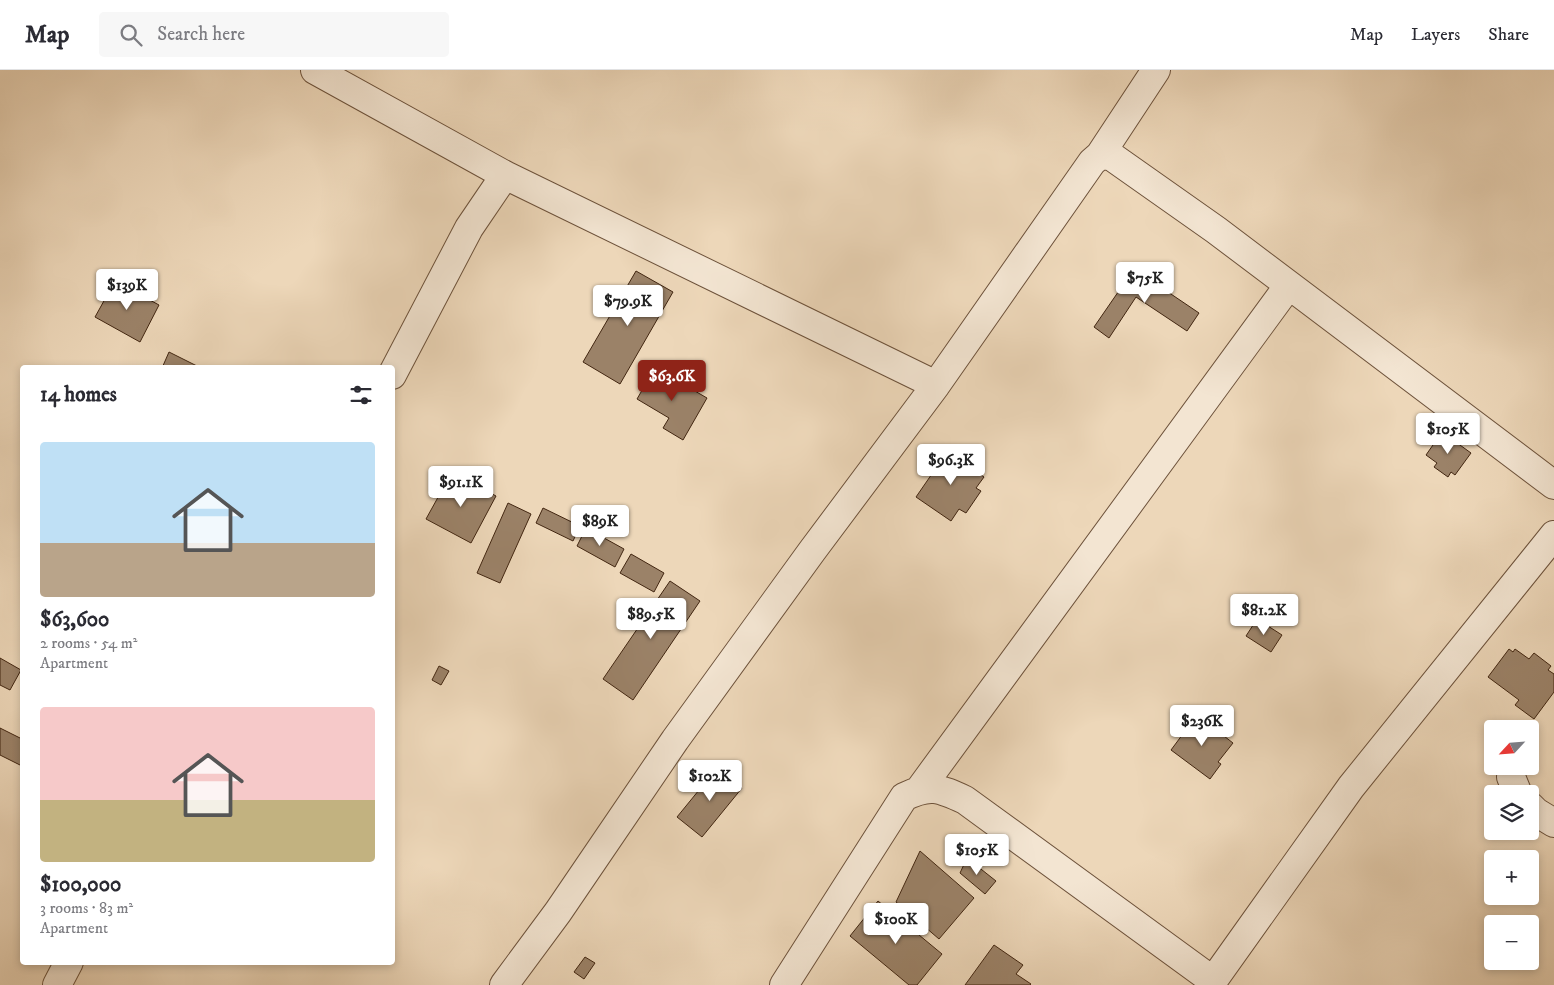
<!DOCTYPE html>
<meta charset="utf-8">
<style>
body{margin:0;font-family:"IM FELL DW Pica",serif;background:#f7f7f7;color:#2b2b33;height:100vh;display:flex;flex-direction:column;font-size:19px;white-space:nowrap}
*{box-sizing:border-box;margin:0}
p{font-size:16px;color:#7c7c81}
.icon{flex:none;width:28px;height:28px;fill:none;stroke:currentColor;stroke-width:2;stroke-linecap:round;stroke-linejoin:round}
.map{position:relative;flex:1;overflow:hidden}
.side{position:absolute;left:20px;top:295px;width:375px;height:600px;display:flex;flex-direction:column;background:#fff;border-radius:5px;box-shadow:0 2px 8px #0003}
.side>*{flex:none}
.needle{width:32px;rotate:244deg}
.tools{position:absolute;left:1484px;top:650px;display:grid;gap:10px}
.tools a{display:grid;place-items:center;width:55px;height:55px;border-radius:5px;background:#fff;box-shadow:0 2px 8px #0003;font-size:25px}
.price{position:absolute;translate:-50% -42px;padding:0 11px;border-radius:5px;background:#fff;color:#222;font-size:16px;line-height:32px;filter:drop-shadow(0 1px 2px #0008)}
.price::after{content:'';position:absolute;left:50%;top:30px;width:15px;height:11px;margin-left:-8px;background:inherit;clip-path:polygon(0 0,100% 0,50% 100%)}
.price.current{background:#8f2418;color:#fff}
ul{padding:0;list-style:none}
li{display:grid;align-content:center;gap:10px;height:265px;padding:0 20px}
li span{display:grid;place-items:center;height:155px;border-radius:5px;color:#555}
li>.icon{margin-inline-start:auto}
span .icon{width:90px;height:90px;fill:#fffc;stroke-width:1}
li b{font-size:21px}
h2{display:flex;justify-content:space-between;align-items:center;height:60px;padding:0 20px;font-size:21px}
header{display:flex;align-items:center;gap:30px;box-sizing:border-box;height:70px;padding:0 25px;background:#fff;border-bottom:1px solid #e1e1e2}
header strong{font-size:24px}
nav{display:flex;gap:28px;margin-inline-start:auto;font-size:18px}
.search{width:350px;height:45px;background:#f7f7f7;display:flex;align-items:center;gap:12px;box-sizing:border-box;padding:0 18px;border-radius:5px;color:#7c7c81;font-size:19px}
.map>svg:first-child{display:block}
</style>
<header>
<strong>Map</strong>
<div class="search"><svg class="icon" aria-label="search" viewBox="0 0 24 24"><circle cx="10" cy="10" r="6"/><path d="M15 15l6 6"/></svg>Search here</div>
<nav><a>Map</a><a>Layers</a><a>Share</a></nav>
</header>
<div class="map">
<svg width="1554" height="915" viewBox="0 0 1554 915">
<rect width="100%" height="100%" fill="#edd7b9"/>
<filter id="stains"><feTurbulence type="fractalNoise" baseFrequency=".004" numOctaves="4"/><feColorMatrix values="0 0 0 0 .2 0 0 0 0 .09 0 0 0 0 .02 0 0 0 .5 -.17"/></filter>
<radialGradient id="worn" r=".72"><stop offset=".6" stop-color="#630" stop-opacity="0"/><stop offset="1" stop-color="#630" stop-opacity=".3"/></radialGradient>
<path fill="#9b8268" stroke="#422611" d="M1134,199l65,44 -12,18 -51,-34 -27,41 -15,-11z
M636,201l37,21 -53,92 -37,-22z
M115,211l44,24 -19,37 -45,-25z
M169,282l32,16h-39z
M655,298l52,30 -24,42 -20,-12 6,-10 -32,-19z
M1442,362l29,21 -16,22 -4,-3 -3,5 -14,-10 3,-4 -11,-8z
M943,378l41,29 -8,11 5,3 -15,22 -7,-4 -8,12 -35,-24 20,-29 -5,-3z
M452,402l44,24 -25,47 -45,-24z
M508,433l23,11 -31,69 -23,-10z
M543,438l37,18 -7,15 -37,-18z
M586,458l38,21 -9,18 -38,-21z
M631,484l33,19 -10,19 -34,-19z
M670,511l30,20 -67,99 -30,-21z
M1257,549l25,16 -11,17 -25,-16z
M1509,579l4,3 2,-3 14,10 5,-6 17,13 -3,4 6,4v18l-20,27 -19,-14 4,-5 -31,-23z
M0,588l21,12 -11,20 -10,-5z
M439,596l10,5 -8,14 -9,-5z
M1197,645l36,28 -15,19 3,2 -11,15 -39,-29z
M0,658l22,11v27l-22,-11z
M717,698l25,20 -40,49 -25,-20z
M920,781l54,47 -35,41 -43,-37z
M967,788l29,23 -11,13 -25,-21z
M878,831l64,53 -25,31h-8l-59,-49z
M994,875l29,20 -7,9 15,10 -1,1h-65z
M585,887l10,6 -11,16 -10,-7z"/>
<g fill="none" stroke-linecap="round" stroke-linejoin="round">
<defs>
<path id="minor" d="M315,0l190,105
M1100,85l56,-85
M392,305l77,-147 36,-53 431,210
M1513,696l-2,11 7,17
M920,719l369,-504
M1530,736l6,6 18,11
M57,915l12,-23
M504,915l54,-73 117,-172 137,-189 124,-166 156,-223 8,-7 11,1 105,74 338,255
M784,915l120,-188c26,-13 35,-9 61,3l247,180
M1210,915l141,-198 203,-252"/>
</defs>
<use href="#minor" stroke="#6d523b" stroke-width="30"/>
<use href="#minor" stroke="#f3e5d2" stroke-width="28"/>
</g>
<rect width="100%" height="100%" filter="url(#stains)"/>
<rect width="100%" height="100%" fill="url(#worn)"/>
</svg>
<div class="tools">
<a><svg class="needle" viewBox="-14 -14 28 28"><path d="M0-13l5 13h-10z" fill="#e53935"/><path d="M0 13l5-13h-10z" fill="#7c7c81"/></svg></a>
<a><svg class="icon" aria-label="layers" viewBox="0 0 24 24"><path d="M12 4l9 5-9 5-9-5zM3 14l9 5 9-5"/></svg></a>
<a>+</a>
<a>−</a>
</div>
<b class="price" style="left:1145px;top:234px">$75K</b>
<b class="price" style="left:127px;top:241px">$139K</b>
<b class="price" style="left:628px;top:257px">$79.9K</b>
<b class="price current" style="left:672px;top:332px">$63.6K</b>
<b class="price" style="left:1448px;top:385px">$105K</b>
<b class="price" style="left:951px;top:416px">$96.3K</b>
<b class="price" style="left:461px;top:438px">$91.1K</b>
<b class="price" style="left:600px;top:477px">$89K</b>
<b class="price" style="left:1264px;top:566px">$81.2K</b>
<b class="price" style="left:651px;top:570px">$89.5K</b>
<b class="price" style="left:1202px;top:677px">$236K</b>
<b class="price" style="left:710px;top:732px">$102K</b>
<b class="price" style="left:977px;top:806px">$105K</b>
<b class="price" style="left:896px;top:875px">$100K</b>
<section class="side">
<h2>14 homes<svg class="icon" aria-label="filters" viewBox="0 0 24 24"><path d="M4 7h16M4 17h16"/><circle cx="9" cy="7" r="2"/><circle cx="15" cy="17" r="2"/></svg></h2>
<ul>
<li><span style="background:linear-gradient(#bfe0f5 65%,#b9a48a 0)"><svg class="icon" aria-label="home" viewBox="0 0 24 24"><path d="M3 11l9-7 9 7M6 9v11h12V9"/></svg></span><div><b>$63,600</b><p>2 rooms · 54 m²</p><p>Apartment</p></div></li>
<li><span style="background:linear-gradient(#f6c9c9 60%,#c2b280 0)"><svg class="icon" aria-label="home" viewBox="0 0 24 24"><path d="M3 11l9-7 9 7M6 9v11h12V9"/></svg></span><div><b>$100,000</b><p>3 rooms · 83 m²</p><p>Apartment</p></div></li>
</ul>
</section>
</div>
